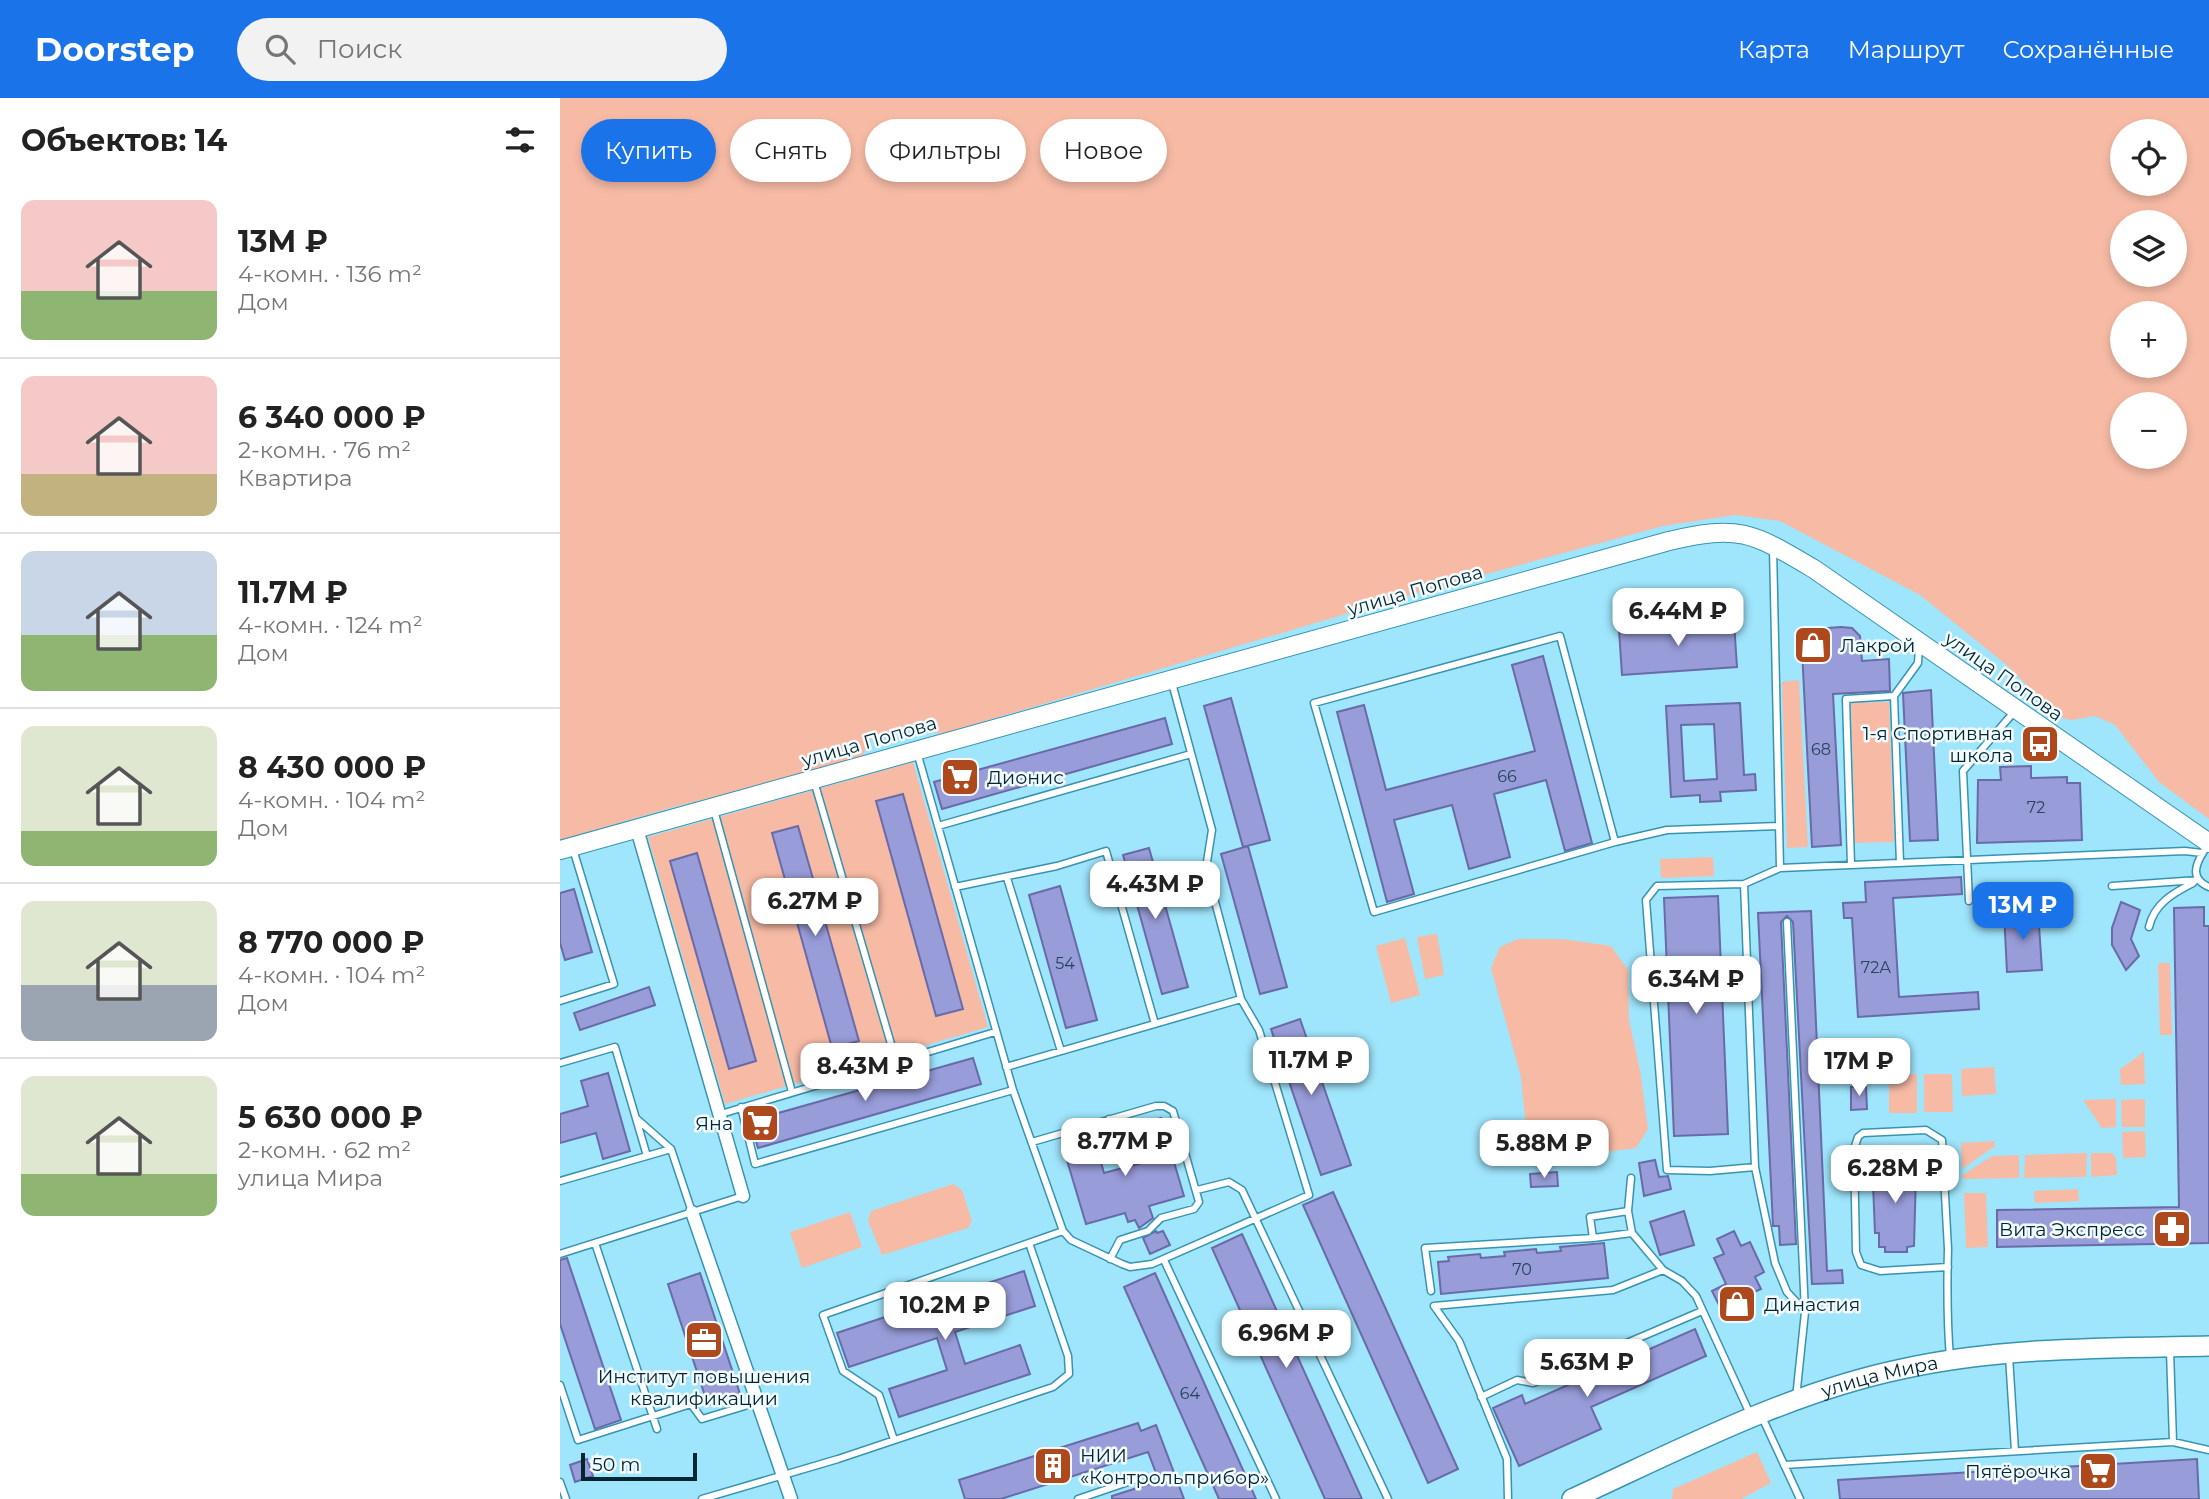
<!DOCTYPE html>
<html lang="ru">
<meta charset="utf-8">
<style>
body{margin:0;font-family:Montserrat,sans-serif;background:#f2f2f2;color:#222;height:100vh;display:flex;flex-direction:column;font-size:26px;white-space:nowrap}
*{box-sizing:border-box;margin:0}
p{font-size:23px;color:#767676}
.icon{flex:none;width:38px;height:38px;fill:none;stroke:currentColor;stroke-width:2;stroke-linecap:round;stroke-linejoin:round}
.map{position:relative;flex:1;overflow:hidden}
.details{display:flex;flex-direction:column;background:#fff;width:560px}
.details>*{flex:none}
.banner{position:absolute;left:21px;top:21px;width:665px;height:63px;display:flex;gap:14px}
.controls{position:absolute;left:1550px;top:21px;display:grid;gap:14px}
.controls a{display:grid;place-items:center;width:77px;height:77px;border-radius:50%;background:#fff;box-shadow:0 4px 10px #0003;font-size:35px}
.scale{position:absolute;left:21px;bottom:18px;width:116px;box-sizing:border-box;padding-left:7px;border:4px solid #002632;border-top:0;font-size:19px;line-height:24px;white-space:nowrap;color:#002632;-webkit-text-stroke:5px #f3fbfe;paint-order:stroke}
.price{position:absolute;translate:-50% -60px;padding:0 16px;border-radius:14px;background:#fff;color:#222;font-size:23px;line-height:46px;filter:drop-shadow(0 2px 4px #0008)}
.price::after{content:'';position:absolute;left:50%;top:42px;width:21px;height:16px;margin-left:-10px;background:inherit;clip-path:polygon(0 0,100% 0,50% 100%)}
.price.active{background:#1a73e8;color:#fff}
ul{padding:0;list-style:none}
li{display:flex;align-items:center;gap:21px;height:175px;padding:0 21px}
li+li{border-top:2px solid #e0e0e0}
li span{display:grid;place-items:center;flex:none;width:196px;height:140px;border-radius:14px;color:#555}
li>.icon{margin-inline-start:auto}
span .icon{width:84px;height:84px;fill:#fffc;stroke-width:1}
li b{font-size:30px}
h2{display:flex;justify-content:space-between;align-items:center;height:84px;padding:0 21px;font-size:30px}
.tag{padding:0 24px;border-radius:32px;background:#fff;box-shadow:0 4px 10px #0003;font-size:24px;line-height:63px}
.tag.active{background:#1a73e8;color:#fff}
header{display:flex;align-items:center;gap:42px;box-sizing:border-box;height:98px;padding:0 35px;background:#1a73e8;color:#fff}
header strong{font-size:33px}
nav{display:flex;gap:38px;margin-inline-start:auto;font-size:24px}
.search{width:490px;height:63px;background:#f2f2f2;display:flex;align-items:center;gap:18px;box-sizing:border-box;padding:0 24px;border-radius:38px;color:#767676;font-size:26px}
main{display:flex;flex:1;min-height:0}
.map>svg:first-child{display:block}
</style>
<header>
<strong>Doorstep</strong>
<div class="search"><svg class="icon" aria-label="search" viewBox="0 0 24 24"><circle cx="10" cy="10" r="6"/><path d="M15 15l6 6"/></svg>Поиск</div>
<nav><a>Карта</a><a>Маршрут</a><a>Сохранённые</a></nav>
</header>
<main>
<section class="details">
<h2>Объектов: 14<svg class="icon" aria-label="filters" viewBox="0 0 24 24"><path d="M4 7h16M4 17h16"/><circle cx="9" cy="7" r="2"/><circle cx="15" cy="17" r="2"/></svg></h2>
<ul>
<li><span style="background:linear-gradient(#f6c9c9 65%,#8fb573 0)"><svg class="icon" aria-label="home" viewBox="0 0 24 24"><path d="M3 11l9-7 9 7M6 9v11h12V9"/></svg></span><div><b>13M ₽</b><p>4-комн. · 136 m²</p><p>Дом</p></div></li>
<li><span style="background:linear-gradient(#f6c9c9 70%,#c2b280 0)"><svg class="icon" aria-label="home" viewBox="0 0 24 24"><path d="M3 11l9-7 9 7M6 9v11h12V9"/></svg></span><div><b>6 340 000 ₽</b><p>2-комн. · 76 m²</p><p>Квартира</p></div></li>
<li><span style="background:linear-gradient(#c9d6e8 60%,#8fb573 0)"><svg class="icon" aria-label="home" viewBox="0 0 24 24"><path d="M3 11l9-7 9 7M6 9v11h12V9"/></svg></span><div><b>11.7M ₽</b><p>4-комн. · 124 m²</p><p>Дом</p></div></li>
<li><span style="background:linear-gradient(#dfe7d0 75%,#8fb573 0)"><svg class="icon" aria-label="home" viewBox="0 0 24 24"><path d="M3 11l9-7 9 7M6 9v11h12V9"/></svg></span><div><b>8 430 000 ₽</b><p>4-комн. · 104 m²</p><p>Дом</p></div></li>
<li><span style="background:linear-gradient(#dfe7d0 60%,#9aa5b1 0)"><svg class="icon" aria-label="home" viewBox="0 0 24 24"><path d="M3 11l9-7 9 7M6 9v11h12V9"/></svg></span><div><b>8 770 000 ₽</b><p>4-комн. · 104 m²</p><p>Дом</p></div></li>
<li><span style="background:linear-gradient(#dfe7d0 70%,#8fb573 0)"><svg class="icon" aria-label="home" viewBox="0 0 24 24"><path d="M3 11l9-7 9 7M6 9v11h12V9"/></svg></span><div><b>5 630 000 ₽</b><p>2-комн. · 62 m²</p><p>улица Мира</p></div></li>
</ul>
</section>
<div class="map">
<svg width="1649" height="1401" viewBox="0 0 1649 1401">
<rect width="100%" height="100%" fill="#9fe5fc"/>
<path fill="#f7bba5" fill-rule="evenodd" d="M0,0h1649v721l-50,-37 -44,-57 -20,-9 -23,4 -14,-3 -49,-50 -89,-72 -140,-74 -45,-6 -72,11 -257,70 -461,137h-16l-11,-8 -48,14 -8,18 -13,6 -179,45 -110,32zM1563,33h52v53h-52zM1563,124h52v53h-52zM1563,215h52v53h-52zM1563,306h52v53h-52z
M1239,582l9,167 -21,1 -5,-166z
M1329,604l5,140 -39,1 -4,-140z
M353,664l75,265 -263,77 -77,-267z
M1153,759l1,19 -53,2 -1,-19z
M877,836l7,41 -19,4 -8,-42z
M845,840l15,57 -29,8 -15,-57z
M958,841h44l49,7 17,24 1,50 11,50 8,59 -12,19 -46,6 -46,-1 -18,-25 -5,-51 -30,-109 9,-21z
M1598,865h12l2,72h-12z
M1584,954l1,32 -24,1 -1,-16z
M1434,969l2,27 -34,2 -1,-27z
M1357,976v39h-28v-39z
M1364,976h28l1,38h-29z
M1556,1001v28l-14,1 -19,-28z
M1585,1001v28h-23l-1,-27z
M1585,1033l1,26 -23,1 -1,-26z
M1434,1043l1,5 -33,23 -1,-26z
M1527,1055l-1,24 -62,1 1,-23z
M1531,1055h21l4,5 1,17 -26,2z
M1459,1057v23l-54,1 -4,-3 31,-20z
M393,1086l9,6 10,31 -4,7 -86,27 -14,-34 3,-10z
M1518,1091l1,12 -44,2 -1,-12z
M1404,1095h22l2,54 -22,1z
M290,1114l12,35 -60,21 -12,-36z
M1197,1354l14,31 -30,16h-69l1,-10z"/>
<path fill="#989cd8" stroke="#686ba8" stroke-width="2" fill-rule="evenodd" d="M1174,524l3,45 -115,8 -3,-45z
M1281,529l11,1 8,8 2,25 27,-2 1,32 -57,3 8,151 -29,2 -11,-217z
M983,558l49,187 -27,8 -19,-71 -52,14 16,63 -41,12 -17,-64 -58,15 20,74 -27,8 -50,-190 27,-7 22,85 149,-39 -23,-86z
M1371,592l7,150 -28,1 -7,-148z
M671,600l39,142 -27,7 -39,-141z
M1180,605l4,72 11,-1 1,16 -36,2 1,9 -21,1v-7l-29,2 -5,-91zM1154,626l3,55 -33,2 -3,-56z
M605,620l7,26 -230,65 -8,-27z
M1471,668v12l36,-1v6h13l2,57 -105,3 1,-63h23l-1,-13z
M343,696l60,215 -27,7 -60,-215z
M238,728l61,215 -27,7 -60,-215z
M688,748l39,141 -27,7 -39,-140z
M589,750l39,139 -26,7 -39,-139z
M137,755l59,208 -27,8 -59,-208z
M1401,779l1,17 -69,4 6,99 79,-5 1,17 -121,8 -6,-99h-8l-1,-15 23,-1 -1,-20z
M500,788l37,134 -31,8 -37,-133z
M14,791l18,63 -27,8 -5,-17v-50z
M1158,798l10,238 -54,2 -10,-238z
M1561,804l19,8 -9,29 8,17 -13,14 -14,-25v-17z
M1644,809v19h5v317l-212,4v-37l182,-3 -5,-299z
M1251,813l16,360 15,-1 1,13 -31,1 -19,-362 -6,-6 -6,6 15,322 -16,1 -1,-19h-6l-15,-313z
M1478,813l4,59 -35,2 -3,-59z
M89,889l6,18 -75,25 -6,-17z
M740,921l51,146 -30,10 -50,-146z
M413,960l8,26 -223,64 -8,-27z
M48,975l22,78 -27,8 -7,-26 -36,10v-29l28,-8 -7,-25z
M1291,989h15l1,22 -16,1z
M601,1020l23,78 -35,10 4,12 -14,10 -4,-8 -7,2 -3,-9 -39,11 -23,-77 31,-9 10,35 41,-11 -11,-36z
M1327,1060l25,3v13h4l-2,72 -7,1v5h-22v-5h-6v-14h-4l-2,-50 5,-1 -1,-20h10z
M1095,1062l4,17 9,-1 3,13 -27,7 -5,-33z
M997,1074l1,14 -27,1 -1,-13z
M773,1094l125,277 -30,14 -125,-278z
M1124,1113l10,34 -34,10 -10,-33z
M596,1133l1,2 6,-2 7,14 -20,9 -7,-16z
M1174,1133l7,15 9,-4 14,30 -9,5 6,12 -16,7 6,12 -20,9 -6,-13 -5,3 -8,-16 14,-7 -12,-26 10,-4 -7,-15z
M682,1136l120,265h-37l-113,-251z
M1044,1145l4,35 -167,16 -3,-32 11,-1 -1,-4 32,-3 1,4 24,-2 -1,-4 32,-3 1,4 24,-2 -1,-4z
M7,1160l54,162 -26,9 -35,-105v-64z
M464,1173l11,35 -80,26 10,32 55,-19 10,29 -131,43 -10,-28 58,-19 -10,-32 -88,29 -12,-34z
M140,1175l40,121 -32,11 -40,-121z
M595,1175l101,226h-37l-95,-212z
M1135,1231l11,27 -115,51 10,22 -82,37 -26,-58 29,-13 3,9z
M578,1325l3,8 15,-6 28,74h-72v-3l47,-15 -11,-29 -147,47h-36l-6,-19z
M27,1361l6,17 -18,6 -5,-17z
M1637,1361l2,40h-359l-2,-19z"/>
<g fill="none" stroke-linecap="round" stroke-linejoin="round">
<defs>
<path id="lane" d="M1213,450l7,320
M1334,598l6,167
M357,654l96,338 50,141 8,9 51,24 8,3 22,-3 157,-69 -50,-165 -18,-31 -35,-131 6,-38 -40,-147
M254,683l82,280
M154,712l78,282
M378,728l253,-72
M1055,744l-55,-206 -246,67 60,209 241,-70 52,-12 112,-4
M1644,753c-9,14 -14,28 5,36
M1291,767l-5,-166 48,-3 24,-33 1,-16
M447,780l54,173
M1184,786l11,283 20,96 12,29 18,19
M1552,788l86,-6
M395,789l102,-21 49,-15 49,173
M1409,803l-6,-130 51,-59
M1227,824l18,390 -9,86
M1589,829c5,-23 24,-34 44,-44
M0,903l54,-17 -41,-135
M0,965l55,-16 32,109
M446,969l235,-68
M181,1009l14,57 258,-74
M161,1016l274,-82
M77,1021l34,30 21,63
M549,1021l10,35
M472,1044l124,-36h8l9,5 26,91 -5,7 -33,9 -13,13 -28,9 -10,19
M1195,1069l-45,4 -43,-1 -21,-270 11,-14 87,-2 36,-16 405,-17 17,2
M0,1083l111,-32
M637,1092l32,-8 13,8 146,309
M1068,1113l3,-33
M1033,1140l-3,-21 38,-6 4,22
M35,1145l62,186
M0,1156l183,-58
M604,1162l112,239
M1388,1169l-68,4 -19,-6 -5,-13 -2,-103 4,-12 5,-4 63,-3 16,10 6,109c-1,37 -1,72 2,109
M871,1193l-6,-43 168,-10 39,-5 31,37 19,11 14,15 54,118
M874,1208l179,-16 50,-20
M874,1208l25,35 48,118 1,40
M1610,1252l3,92
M1449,1258l6,95
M0,1287l18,55 113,-36 11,15 56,-17
M921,1299l36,-17 16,3 169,-72
M1202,1319l38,82
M334,1342l-15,-45 -36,-24 -20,-56 240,-84
M1224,1367l389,-23 36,8
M0,1384l6,17
M142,1401l136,-40 215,-72 16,-13 -1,-18 -39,-113
M518,1401l56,-19"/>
<path id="street" d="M77,731l106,367
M132,1114l99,287"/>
<path id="secondary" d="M0,752l1109,-309c71,-17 84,-8 145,28l395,274"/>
<g id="primary">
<path id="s1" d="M1012,1401c107,-49 215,-106 330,-130 98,-22 207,-21 307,-23"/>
</g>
</defs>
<use href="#lane" stroke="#3794b0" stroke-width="9"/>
<use href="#street" stroke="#3794b0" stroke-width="15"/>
<use href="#secondary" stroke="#3794b0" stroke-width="20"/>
<use href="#primary" stroke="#3794b0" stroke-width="22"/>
<use href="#lane" stroke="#fff" stroke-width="6"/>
<use href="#street" stroke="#fff" stroke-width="12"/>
<use href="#secondary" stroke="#fff" stroke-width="18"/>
<use href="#primary" stroke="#fff" stroke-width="19"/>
</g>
<defs>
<symbol id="shop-square" viewBox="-11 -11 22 22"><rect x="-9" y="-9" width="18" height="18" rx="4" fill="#ae491d" stroke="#f3fbfe"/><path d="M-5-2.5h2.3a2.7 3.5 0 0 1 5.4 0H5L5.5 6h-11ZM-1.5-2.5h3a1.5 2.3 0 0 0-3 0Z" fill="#fff"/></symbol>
<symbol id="bus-square" viewBox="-11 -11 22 22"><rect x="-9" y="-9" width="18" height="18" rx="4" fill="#ae491d" stroke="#f3fbfe"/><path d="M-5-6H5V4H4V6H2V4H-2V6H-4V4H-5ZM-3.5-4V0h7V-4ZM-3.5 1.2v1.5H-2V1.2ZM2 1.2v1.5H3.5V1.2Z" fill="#fff"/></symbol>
<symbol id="supermarket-square" viewBox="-11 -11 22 22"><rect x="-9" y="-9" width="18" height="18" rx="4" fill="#ae491d" stroke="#f3fbfe"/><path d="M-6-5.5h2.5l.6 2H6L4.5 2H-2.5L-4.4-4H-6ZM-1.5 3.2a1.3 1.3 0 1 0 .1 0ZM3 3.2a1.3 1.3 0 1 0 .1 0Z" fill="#fff"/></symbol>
<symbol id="pharmacy-square" viewBox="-11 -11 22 22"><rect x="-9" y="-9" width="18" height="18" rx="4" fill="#ae491d" stroke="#f3fbfe"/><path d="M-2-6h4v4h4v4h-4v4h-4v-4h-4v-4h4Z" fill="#fff"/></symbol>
<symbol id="office-square" viewBox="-11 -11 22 22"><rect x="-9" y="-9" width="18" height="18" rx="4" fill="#ae491d" stroke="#f3fbfe"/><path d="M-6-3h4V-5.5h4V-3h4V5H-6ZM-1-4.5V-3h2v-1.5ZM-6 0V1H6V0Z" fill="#fff"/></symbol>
<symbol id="building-square" viewBox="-11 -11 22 22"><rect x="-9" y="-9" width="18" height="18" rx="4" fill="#ae491d" stroke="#f3fbfe"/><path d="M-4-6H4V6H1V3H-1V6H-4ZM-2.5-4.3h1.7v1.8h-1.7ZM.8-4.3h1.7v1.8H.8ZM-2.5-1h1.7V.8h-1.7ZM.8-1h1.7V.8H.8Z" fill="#fff"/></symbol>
</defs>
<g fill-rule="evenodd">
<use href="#shop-square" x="1231" y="525" width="44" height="44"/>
<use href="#bus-square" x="1458" y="624" width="44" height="44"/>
<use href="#supermarket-square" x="378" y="657" width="44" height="44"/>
<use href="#supermarket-square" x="178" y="1003" width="44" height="44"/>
<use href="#pharmacy-square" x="1590" y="1109" width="44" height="44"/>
<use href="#shop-square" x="1155" y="1184" width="44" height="44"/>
<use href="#office-square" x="122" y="1220" width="44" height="44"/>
<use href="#building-square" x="471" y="1346" width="44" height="44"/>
<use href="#supermarket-square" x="1516" y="1351" width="44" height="44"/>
</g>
<g text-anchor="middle" stroke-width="5" stroke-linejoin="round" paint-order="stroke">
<g font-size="16" fill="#26445c">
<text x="1261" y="657">68</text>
<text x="947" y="684">66</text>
<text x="1476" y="715">72</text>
<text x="505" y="871">54</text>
<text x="1316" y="875">72А</text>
<text x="962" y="1177">70</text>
<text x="630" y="1301">64</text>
</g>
<g font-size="19" fill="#002632" stroke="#f3fbfe">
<text transform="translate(855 492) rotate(-16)" y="7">улица Попова</text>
<text transform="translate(1444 578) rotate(35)" y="7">улица Попова</text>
<text transform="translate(309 643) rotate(-16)" y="7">улица Попова</text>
<text dy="7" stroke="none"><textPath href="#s1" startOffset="332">улица Мира</textPath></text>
</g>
<g font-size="19" fill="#002632" stroke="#f3fbfe" text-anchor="start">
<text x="1280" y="554">Лакрой</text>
<text x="1453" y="642" text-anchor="end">1-я Спортивная<tspan x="1453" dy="22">школа</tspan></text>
<text x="427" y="686">Дионис</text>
<text x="173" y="1032" text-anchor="end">Яна</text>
<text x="1585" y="1138" text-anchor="end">Вита Экспресс</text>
<text x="1204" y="1213">Династия</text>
<text x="144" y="1285" text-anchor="middle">Институт повышения<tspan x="144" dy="22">квалификации</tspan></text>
<text x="520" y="1364">НИИ<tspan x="520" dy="22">«Контрольприбор»</tspan></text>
<text x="1511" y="1380" text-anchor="end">Пятёрочка</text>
</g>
</g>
</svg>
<div class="controls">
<a><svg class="icon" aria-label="locate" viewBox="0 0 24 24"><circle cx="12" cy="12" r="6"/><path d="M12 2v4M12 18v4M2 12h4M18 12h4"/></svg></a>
<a><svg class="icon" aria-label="layers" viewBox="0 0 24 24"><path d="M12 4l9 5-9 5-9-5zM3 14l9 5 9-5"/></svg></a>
<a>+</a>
<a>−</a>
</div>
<div class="scale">50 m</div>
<b class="price" style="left:1118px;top:550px">6.44M ₽</b>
<b class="price" style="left:595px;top:823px">4.43M ₽</b>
<b class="price" style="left:255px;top:840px">6.27M ₽</b>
<b class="price active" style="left:1463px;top:844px">13M ₽</b>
<b class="price" style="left:1136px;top:918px">6.34M ₽</b>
<b class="price" style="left:751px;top:999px">11.7M ₽</b>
<b class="price" style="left:1299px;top:1000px">17M ₽</b>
<b class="price" style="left:305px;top:1005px">8.43M ₽</b>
<b class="price" style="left:565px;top:1080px">8.77M ₽</b>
<b class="price" style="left:984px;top:1082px">5.88M ₽</b>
<b class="price" style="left:1335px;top:1107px">6.28M ₽</b>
<b class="price" style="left:385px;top:1244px">10.2M ₽</b>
<b class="price" style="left:726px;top:1272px">6.96M ₽</b>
<b class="price" style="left:1027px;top:1301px">5.63M ₽</b>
<div class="banner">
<a class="tag active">Купить</a>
<a class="tag">Снять</a>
<a class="tag">Фильтры</a>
<a class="tag">Новое</a>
</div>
</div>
</main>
